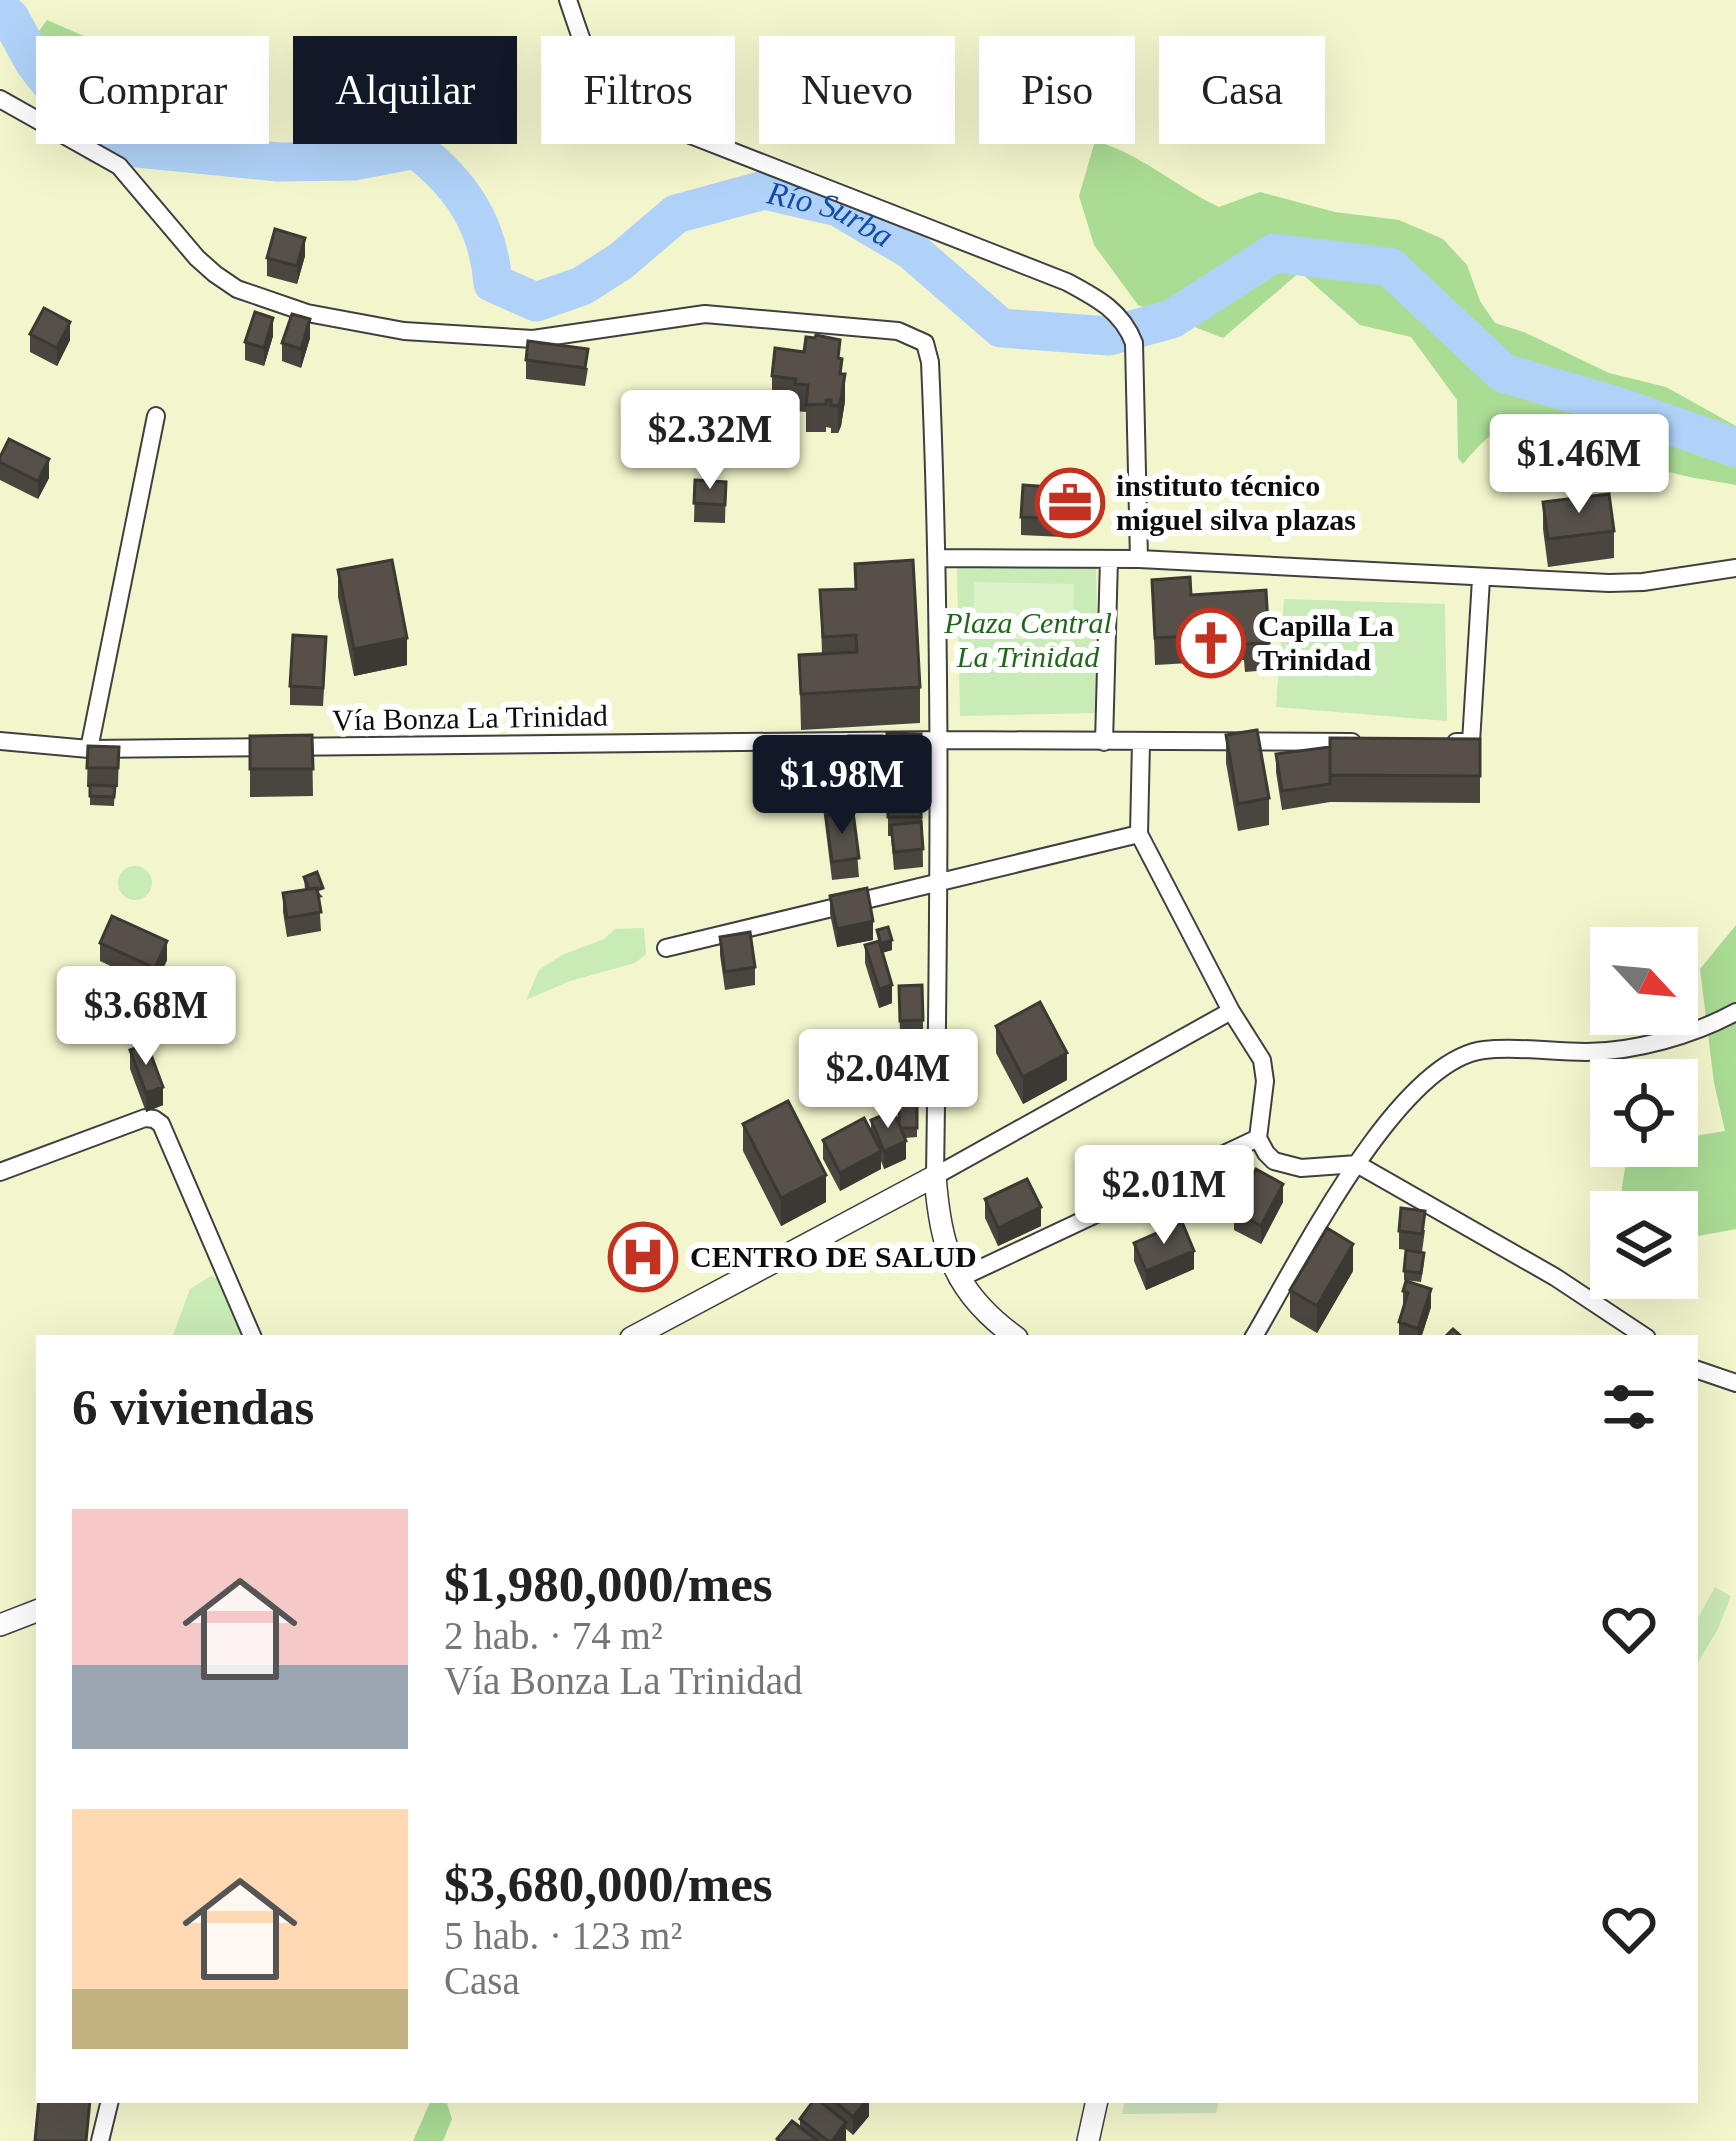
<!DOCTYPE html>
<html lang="es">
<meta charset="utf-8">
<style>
body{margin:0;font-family:"Times New Roman",serif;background:#f2f2f2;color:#222;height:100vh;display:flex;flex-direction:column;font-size:45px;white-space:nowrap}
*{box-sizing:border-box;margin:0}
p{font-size:39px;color:#767676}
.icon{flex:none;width:66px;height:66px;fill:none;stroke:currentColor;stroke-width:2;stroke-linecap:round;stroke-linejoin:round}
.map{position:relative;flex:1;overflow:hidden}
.sheet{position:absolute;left:36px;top:1335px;width:1662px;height:768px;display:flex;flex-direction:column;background:#fff;border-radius:0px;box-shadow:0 12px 48px #0002}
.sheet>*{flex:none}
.guide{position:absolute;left:36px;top:36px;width:1665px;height:108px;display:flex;gap:24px}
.needle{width:78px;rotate:116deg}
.fabs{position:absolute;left:1590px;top:927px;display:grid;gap:24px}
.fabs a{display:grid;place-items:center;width:108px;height:108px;border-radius:0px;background:#fff;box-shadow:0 12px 48px #0002;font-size:60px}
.price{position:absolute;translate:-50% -102px;padding:0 27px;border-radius:12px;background:#fff;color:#222;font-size:39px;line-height:78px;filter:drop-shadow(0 3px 6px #0008)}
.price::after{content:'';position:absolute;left:50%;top:72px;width:36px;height:27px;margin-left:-18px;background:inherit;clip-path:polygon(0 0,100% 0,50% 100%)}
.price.on{background:#111827;color:#fff}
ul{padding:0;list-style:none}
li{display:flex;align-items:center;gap:36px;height:300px;padding:0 36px}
li span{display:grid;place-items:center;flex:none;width:336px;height:240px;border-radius:0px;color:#555}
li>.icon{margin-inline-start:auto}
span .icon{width:144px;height:144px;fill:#fffc;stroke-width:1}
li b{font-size:51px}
h2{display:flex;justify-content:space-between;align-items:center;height:144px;padding:0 36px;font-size:51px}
.chip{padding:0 42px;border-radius:0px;background:#fff;box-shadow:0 12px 48px #0002;font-size:42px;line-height:108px}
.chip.on{background:#111827;color:#fff}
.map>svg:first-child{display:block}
</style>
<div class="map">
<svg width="1736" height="2141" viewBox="0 0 1736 2141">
<rect width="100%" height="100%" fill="#fffeed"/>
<path fill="#f3f6cc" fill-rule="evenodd" d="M0,0h1736v2141h-1736zM1611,948h66v66h-66zM1611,1080h66v66h-66zM1611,1212h66v66h-66zM39,1338h1656v762h-1656z"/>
<path fill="#c9ebb5" d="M1096,564l3,149 -139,3 -3,-148z
M1284,599l161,5 2,117 -171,-14z
M118 883a17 17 0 1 1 34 0a17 17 0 1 1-34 0Z
M644,928l2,26 -11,9 -65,18 -44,19 13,-30 23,-15 42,-16 11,-10z
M211,1276l21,10 28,52h-88l18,-49z
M1715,1587l16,9 -13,33 -23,38v-44z"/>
<path fill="#aadc94" d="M47,20l46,20 5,16 -3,39 -13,8 -56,-54z
M1095,141c45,12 81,46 124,66l41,-15 75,20 64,8 44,19 24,26 13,36 15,22 29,9 85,41 57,14 70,39v59c-24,-5 -50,-7 -73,-15 -11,-4 -21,-13 -32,-19 -74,-40 -107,-61 -168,13l-5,-6 -1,-58 -46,-63 -51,-12 -60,-53 -77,66 -85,-33 -44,-60 -15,-49z
M1736,925v304l-59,11v-28h-59l8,-50 12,-16h39v-22l12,13 36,-6 -11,-48 -14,-114z
M431,2100h15l6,19 -9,22h-30z"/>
<path fill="#d0e2be" d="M1125,2100h94l-3,13 -94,1z"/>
<path fill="#ddf2c8" d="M974,582l100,2 -1,56 -100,-2z"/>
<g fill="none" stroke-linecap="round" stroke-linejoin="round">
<path stroke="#b0d2f8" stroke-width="39" id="s1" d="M0,10l10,8 24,44 64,82 180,18 75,-1 63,-12c46,36 72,75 77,134l43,19 46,-16 39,-25 55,-47 88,-24 74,17 73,43 90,78 108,8 63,-17 102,-66 116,14 113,106 113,33 120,42"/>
<defs>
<path id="minor" d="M568,0c22,64 24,83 84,120l415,162c30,16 55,29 67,61l5,216
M0,99l119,67 78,92 18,16 22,15 70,24 97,18 129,8 172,-25 193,17 27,12 5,19c12,271 9,542 5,814l296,-165
M938,558l201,1 470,24 34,-1 93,-14
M0,741l89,8 852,-9 411,2
M1104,742l5,-183
M1141,742l-2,92 92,177 31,49 3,21 -7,57 8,15 8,8 27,7 56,-4 198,113 92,61
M1456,742h15l10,-163
M89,749l67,-333
M666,948l473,-114
M0,1172l145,-54 9,1 7,5 92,214
M958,1279l300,-141
M1253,1338c43,-72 144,-278 231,-288 33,-4 68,2 102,2 48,0 108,-17 150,-40
M1695,1369l41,14
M100,2141l10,-41"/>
<path id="tertiary" d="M631,1338l304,-162c6,74 19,117 82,162
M0,1625l39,-15
M1088,2141l9,-41"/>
</defs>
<use href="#minor" stroke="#404040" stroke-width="20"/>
<use href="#tertiary" stroke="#404040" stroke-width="24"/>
<use href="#minor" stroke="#fff" stroke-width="16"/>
<use href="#tertiary" stroke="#fff" stroke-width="21"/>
</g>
<path fill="#4a453f" d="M305,256l-8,28 -30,-8v-18z
M30,334l40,6 -13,26 -27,-14z
M273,336l-9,30 -19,-6v-18z
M310,338l-9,30 -19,-7v-18z
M840,358l5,43 -4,25 -3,7h-7v-5l-5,-1v5h-20v-20l-11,-1v-5l-23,-3v-27z
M526,360l62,8 -3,18 -59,-7z
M0,457l49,21 -11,21 -38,-19z
M695,480l31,2 -1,41 -31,-1z
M1543,502l71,29v27l-66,9 -5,-38z
M1065,506l-2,31 -42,-2v-18z
M855,564l65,123v36l-119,7 -2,-75 23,-1 -2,-64 35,-1z
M338,570l69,95 -53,11 -16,-79z
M1152,580l39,15 78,48v27l-24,2 -1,-12 -89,5z
M326,656l-3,50 -33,-1v-19z
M887,733l34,1 2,133 -29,3 -3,-34h-3v-43h12v-12h-14z
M312,735l1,61 -63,1v-61z
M1226,735l43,63v27l-31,6 -12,-68z
M849,736h33v41l-31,1 8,99 -27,3 -10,-81v-18l2,-3h-4l-1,-39 25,-2 2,41 3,-1z
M787,738h28v56h-28z
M1480,739v64l-150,-1 -48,8 -6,-38v-18z
M88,746l31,1 -1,40h-3l-1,19 -24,-1v-18h-3z
M304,877l19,20 -4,1 2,33 -34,6 -4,-25v-19l22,-3z
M830,896l43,44 -36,7 -7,-33z
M877,930l15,20 -10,3 10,50 -13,5 -14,-45v-18l13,-4z
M720,937l35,30v18l-30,5 -5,-35z
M100,943l67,17 -12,27 -55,-26z
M899,986l24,34v18l-23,1z
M996,1026l71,54 -44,24 -27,-51z
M130,1050l33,55 -17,7 -16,-43z
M906,1071h18l-1,32h-18z
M917,1104v33l-12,1 1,21 -22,10 -3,-8v8l-41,22 -17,-32v-19l48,-8v-12l28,3z
M743,1124l83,78 -45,24 -38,-75z
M985,1199l56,27 -43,20 -13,-28z
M1283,1202l-22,42 -27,-14v-19z
M1425,1230l-3,22 -23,-3v-18z
M1134,1243l60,26 -48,21 -12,-29z
M1424,1262l-3,20 -17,-2v-9z
M1353,1271l-36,62 -27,-16v-27z
M1403,1291l28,16 -10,31h-22v-16l4,-14z
M814,2100h55v16l-16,19 -7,-6v12h-69l23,-15v-7z"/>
<path fill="#3c3833" d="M305,238v18l-8,28v-18z
M273,318v18l-9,30v-18z
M310,319v19l-9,30v-19z
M70,322v18l-13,26v-18z
M845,374v27l-4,25 -3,7v-27z
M49,459v19l-11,21v-18z
M407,638v27l-53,11v-27z
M873,921v19l-36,7v-18z
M892,940v10l-11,3v-9z
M167,941v19l-12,27v-19z
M892,985v18l-13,5v-19z
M1067,1053v27l-44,24v-27z
M163,1087v18l-17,7v-19z
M906,1141v18l-22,10v-18z
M881,1151v18l-41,22v-18z
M826,1175v27l-45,24v-28z
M1283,1184v18l-22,42v-18z
M1041,1207v19l-43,20v-18z
M1353,1244v27l-36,62v-27z
M1194,1251v18l-48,21v-19z
M1431,1289v18l-10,31h-3v-9z
M867,2100h2v16l-16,19v-18z
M846,2122v19h-14z"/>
<path fill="#565049" stroke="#3c3833" stroke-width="3" d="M275,229l30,9 -8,28 -30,-8z
M44,308l26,14 -13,26 -27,-14z
M255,312l18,6 -9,30 -19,-6z
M292,314l18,5 -9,30 -19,-6z
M816,335l24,5 -2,18 4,1 -2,15h5l-4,25 -3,7 -7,-1v-5h-5v4l-20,1 2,-20 -13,-1 1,-5 -24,-3 3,-28 29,4 2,-15 9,1z
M528,341l60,8 -3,19 -59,-8z
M9,439l40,20 -11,22 -38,-19v-5z
M695,480l31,2 -1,23 -31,-2z
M1023,485l42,3 -2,31 -42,-2z
M1609,494l5,37 -66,8 -5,-37z
M392,560l15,78 -53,11 -16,-79z
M913,560l7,127 -119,7 -2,-39 58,-3 -1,-17 -33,2 -3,-47 36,-1 -1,-25z
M1190,577l1,18 75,-5 3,53 -24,1 -1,-11 -89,5 -3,-58z
M293,635l33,2 -3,51 -33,-2z
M1257,730l12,68 -31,6 -12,-69z
M887,733l34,1 -1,29h-34z
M312,735l1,34h-63v-33z
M849,736h33v23h-33z
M844,737l1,22 -25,1 -1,-21z
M787,738h28v37h-28z
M1330,738l150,1v37l-150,-1z
M88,746l31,1 -1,21h-31z
M1330,747v37l-48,7 -6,-37z
M824,775h22v3l-22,2z
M851,777l3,26 -28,4 -4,-26z
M900,777h21v16h-21z
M90,785l25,1 -1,11 -24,-1z
M888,793h33v24h-33z
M853,812l6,46 -27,4 -6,-46z
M921,822l2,27 -29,3 -3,-27z
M317,872l6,16 -6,2v-2l-8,1 -5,-12z
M317,888l4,24 -34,6 -4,-25z
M867,888l6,33 -36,8 -7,-33z
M112,916l55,25 -12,27 -55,-25z
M888,927l4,13 -11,4 -4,-14z
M750,932l5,35 -30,5 -5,-35z
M879,941l13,44 -13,4 -14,-44z
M922,985l1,35 -23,1 -1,-35z
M1040,1002l27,51 -44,24 -27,-51z
M147,1044l16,43 -17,6 -16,-43z
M906,1071h18l-1,23h-18z
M788,1101l38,74 -45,23 -38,-74z
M917,1104v24h-16l-2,-5v-18z
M893,1111l13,30 -22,10 -13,-31z
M864,1118l17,33 -41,22 -17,-33z
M1256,1169l27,15 -22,42 -27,-15z
M1027,1179l14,28 -43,21 -13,-29z
M1401,1208l24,3 -3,23 -23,-3z
M1182,1222l12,29 -48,20 -12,-28z
M1327,1228l26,16 -36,62 -27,-16z
M1406,1250l18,3 -3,20 -17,-2z
M1406,1281l25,8 -13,40 -19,-7 9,-29 -5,-2z
M1453,1329l9,8 -18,1z
M39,2099l51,1 -4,41h-51z
M814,2100h4l28,22 -14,19h-4l-28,-22z
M833,2100h34l-14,17z
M792,2121l26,20h-39l-2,-2z"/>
<defs>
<symbol id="office-ring" viewBox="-11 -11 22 22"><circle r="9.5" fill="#fff" stroke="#c33120" stroke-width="1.5"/><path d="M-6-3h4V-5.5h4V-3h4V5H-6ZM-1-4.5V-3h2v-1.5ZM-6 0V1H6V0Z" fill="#c33120"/></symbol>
<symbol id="church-ring" viewBox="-11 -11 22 22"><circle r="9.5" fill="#fff" stroke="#c33120" stroke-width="1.5"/><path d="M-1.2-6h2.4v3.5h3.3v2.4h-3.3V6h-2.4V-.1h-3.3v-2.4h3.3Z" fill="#c33120"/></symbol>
<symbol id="hospital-ring" viewBox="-11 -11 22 22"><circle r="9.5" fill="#fff" stroke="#c33120" stroke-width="1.5"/><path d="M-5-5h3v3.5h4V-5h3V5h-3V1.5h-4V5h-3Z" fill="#c33120"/></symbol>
</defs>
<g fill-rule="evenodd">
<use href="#office-ring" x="1032" y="465" width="76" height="76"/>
<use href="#church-ring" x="1173" y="605" width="76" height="76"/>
<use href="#hospital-ring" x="605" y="1219" width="76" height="76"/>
</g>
<g text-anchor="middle" stroke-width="12" stroke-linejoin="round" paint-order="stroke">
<g font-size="30" font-weight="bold" fill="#0d0d0d" stroke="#fff" text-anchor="start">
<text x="1116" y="496">instituto técnico<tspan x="1116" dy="34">miguel silva plazas</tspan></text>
<text x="1258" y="636">Capilla La<tspan x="1258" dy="34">Trinidad</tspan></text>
<text x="690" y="1267">CENTRO DE SALUD</text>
</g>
<g font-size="30" font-style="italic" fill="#1f671b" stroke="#fff">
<text x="1028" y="633">Plaza Central<tspan x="1028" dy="34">La Trinidad</tspan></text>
</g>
<g font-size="30" fill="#0d0d0d" stroke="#fff">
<text transform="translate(470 718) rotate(-1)" y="10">Vía Bonza La Trinidad</text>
</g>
<g font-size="33" font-style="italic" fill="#124ea4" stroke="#fff">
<text dy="12" stroke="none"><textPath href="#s1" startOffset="1023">Río Surba</textPath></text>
</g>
</g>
</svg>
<div class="fabs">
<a><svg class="needle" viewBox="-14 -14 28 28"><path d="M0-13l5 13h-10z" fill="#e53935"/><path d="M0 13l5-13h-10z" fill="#767676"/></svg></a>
<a><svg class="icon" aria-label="locate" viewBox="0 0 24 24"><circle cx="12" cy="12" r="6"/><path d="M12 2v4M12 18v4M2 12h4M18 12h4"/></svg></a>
<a><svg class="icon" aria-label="layers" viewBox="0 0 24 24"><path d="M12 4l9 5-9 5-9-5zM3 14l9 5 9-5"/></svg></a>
</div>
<b class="price" style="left:710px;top:492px">$2.32M</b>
<b class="price" style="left:1579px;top:516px">$1.46M</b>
<b class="price on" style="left:842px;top:837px">$1.98M</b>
<b class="price" style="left:146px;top:1068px">$3.68M</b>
<b class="price" style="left:888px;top:1131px">$2.04M</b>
<b class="price" style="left:1164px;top:1247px">$2.01M</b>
<div class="guide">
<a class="chip">Comprar</a>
<a class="chip on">Alquilar</a>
<a class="chip">Filtros</a>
<a class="chip">Nuevo</a>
<a class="chip">Piso</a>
<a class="chip">Casa</a>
</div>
<section class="sheet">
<h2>6 viviendas<svg class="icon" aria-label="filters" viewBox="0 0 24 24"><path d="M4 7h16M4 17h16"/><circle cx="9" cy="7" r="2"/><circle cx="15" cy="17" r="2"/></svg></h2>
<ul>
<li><span style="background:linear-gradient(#f6c9c9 65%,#9aa5b1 0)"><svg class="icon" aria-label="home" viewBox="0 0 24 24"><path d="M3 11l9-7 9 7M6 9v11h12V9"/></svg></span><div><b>$1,980,000/mes</b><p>2 hab. · 74 m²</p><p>Vía Bonza La Trinidad</p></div><svg class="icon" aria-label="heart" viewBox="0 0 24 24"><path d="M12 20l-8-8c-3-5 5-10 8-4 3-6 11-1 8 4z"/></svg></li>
<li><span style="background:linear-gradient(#ffd9b3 75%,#c2b280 0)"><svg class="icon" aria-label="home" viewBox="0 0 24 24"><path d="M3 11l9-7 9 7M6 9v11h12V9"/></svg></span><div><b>$3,680,000/mes</b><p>5 hab. · 123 m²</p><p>Casa</p></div><svg class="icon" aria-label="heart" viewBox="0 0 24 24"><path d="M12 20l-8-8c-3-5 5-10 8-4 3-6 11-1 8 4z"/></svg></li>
</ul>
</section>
</div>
